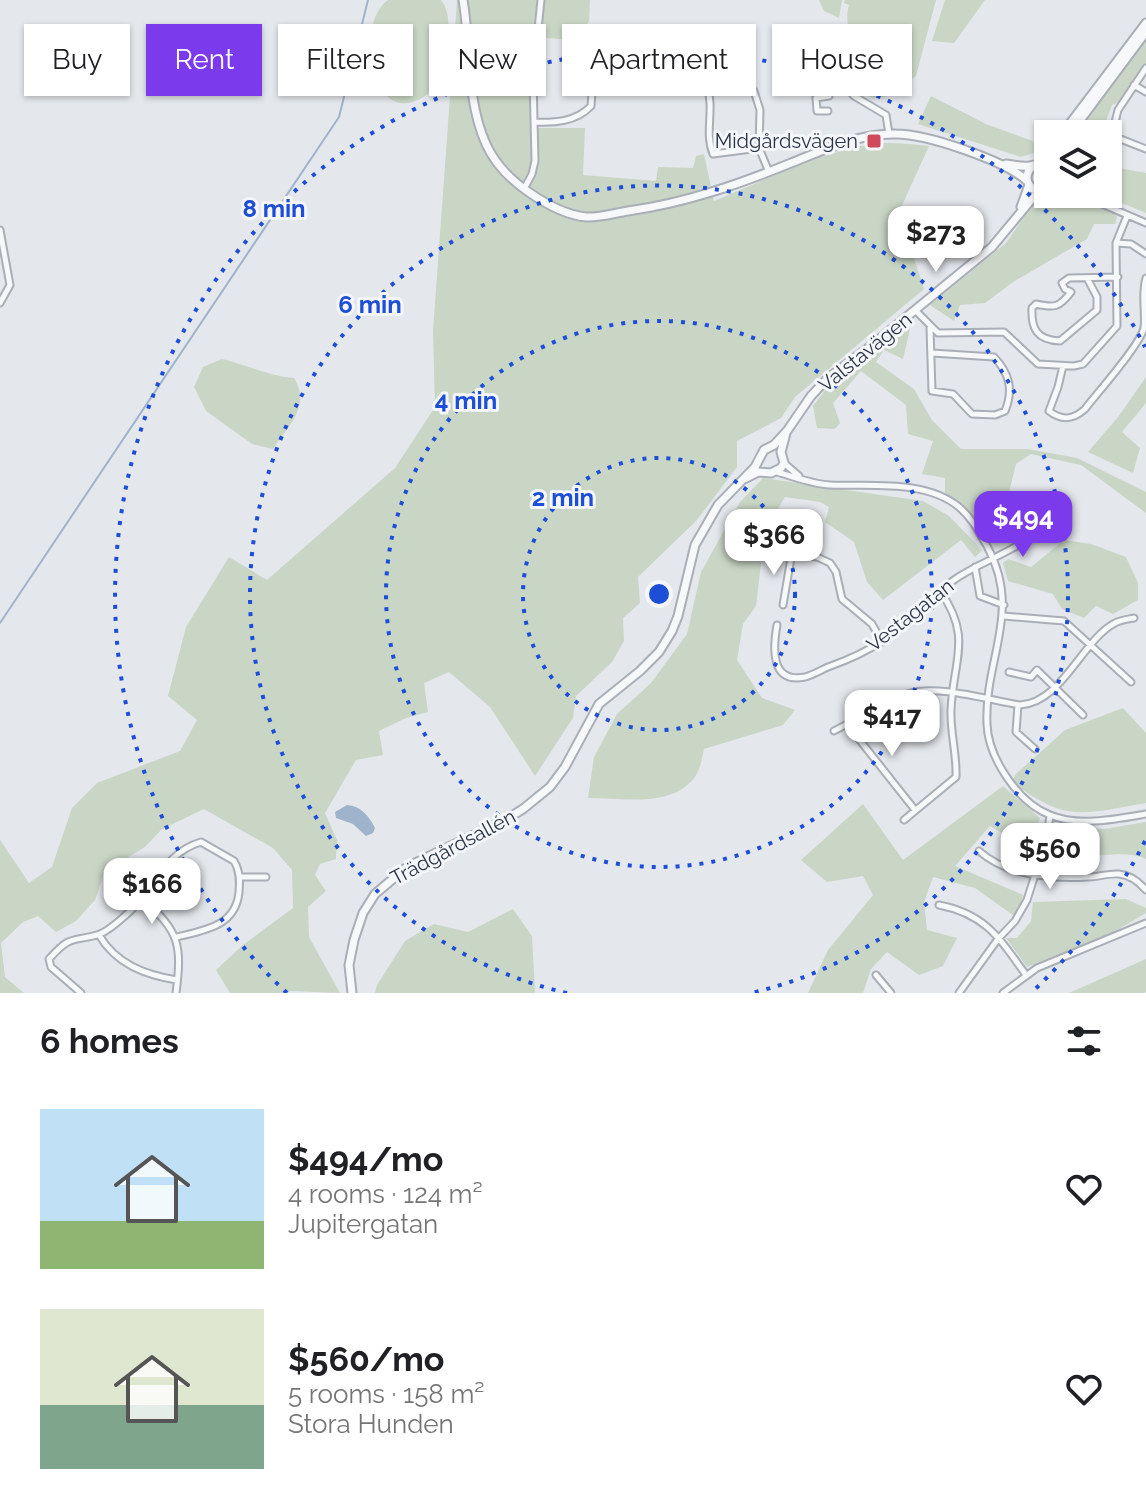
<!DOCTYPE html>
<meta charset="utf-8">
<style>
body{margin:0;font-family:Raleway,sans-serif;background:#f6f6f6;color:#202124;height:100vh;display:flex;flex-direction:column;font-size:30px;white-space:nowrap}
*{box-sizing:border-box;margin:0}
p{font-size:26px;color:#757577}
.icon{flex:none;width:44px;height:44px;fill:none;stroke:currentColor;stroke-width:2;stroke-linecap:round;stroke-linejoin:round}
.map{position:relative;height:993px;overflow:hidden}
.side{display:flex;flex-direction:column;background:#fff;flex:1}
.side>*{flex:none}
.banner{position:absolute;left:24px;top:24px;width:1098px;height:72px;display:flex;gap:16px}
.controls{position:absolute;left:1034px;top:120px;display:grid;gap:16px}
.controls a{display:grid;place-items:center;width:88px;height:88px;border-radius:0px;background:#fff;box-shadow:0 2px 6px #0004;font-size:40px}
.price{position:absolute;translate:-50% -68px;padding:0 18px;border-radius:16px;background:#fff;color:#222;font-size:26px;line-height:52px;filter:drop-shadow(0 2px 4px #0008)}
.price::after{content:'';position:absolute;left:50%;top:48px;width:24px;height:18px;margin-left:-12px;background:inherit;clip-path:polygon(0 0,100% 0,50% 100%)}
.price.on{background:#7c3aed;color:#fff}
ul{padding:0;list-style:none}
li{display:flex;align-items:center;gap:24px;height:200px;padding:0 40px}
li span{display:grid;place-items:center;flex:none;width:224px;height:160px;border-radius:0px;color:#555}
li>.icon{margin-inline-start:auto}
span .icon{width:96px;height:96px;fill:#fffc;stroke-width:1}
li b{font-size:34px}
h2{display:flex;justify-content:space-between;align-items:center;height:96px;padding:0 40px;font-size:34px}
.pill{padding:0 28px;border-radius:0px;background:#fff;box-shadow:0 2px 6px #0004;font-size:28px;line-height:72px}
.pill.on{background:#7c3aed;color:#fff}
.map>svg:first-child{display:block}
</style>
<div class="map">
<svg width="1146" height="993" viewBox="0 0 1146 993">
<rect width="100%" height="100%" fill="#e4e7ec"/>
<path fill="#c9d6c5" d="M388,0h53c12,16 6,34 5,53 -1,18 -5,32 -21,43 -55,36 -71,-73 -37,-96z
M457,0h133l-1,21 -11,19 -48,-3 7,91h48l-2,47 73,6 2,-14 35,1 3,-12 8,-2 10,47c49,-20 100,-46 153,-56 20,-4 42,-1 62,1l-30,66 25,77 -129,108 -14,21 -44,23v26l-40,53 -59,57 2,26 -17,15 1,23 -12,21 -36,34 -3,22 -38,58 -45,-69 -41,-35 -25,11 4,29 -22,6 -27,13 4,24 -27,5 -31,53 12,27 -1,19 -16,5 -5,11 11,16 -18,16 1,30 31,56 -49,-2 -7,2h-54l-14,-23 27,-25 50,-37 -1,-38 -19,-22 -69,-39 -42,20 -17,18 -40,24 -10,29 -19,21 -20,11 -18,-16 -15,6 -22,21 4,34 19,16h-24v-153l29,43 23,-16 20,-59 25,-25 83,-32 17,-31 -29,-24 18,-69 43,-70 38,23 128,-112 40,-61 -2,-76z
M819,0h23l-3,18 -15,-7z
M845,0h91l-20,76c-9,6 -21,18 -32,21 -34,7 -34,-33 -34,-55 -1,-16 -5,-21 -1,-37l-5,-2z
M945,0h40l-31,43 -22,-2z
M1146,36v29l-29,38 -5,2 -11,29h-26z
M931,96l55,28 49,18 2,10 -16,5 -103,-33z
M1108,166l38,7v40l-46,-19h8z
M1060,196l53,16 4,5 -2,7h-21l-7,15 -74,43 -28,21 -25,2 -6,16 -24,-16 76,-62 25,-36z
M907,322l3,7 -7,30 -19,-9 -8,12 38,27 18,31 29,29h67l49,9 69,34v21l-65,-48 -50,-11 -15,10 -13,53 18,6 -5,11 -15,-5 -16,4 -9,-14 -31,-26v-15l-23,-4 11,-33 -25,-7 -2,-29 -45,-34 -28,32 7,20 -5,6 -18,-1 -4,-22 17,-22z
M222,359c25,6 47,17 72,19 17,28 -5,47 -21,71l-21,-5 -46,-33 -12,-24 9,-20z
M1146,377v26l-24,29 18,16 -7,25 -45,-21 30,-35z
M763,478l160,23 26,15 33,34 -7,7 -14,-17 -78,60 -16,-18 -13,-40 -29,-20 4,-15 -9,-5 -35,-5 -20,33 -9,76 -13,18 -6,36 25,38 33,12 -12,15 -79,24c-2,9 -4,22 -10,29 -23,30 -72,20 -106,20l6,-41 23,-43 34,-31 36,-49 14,-62 39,-70z
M1064,540l27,4 35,13 12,26v17l-25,14 -17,-8 -12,12 -22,-9 -9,-15 -45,-13 -5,-18 5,-4 23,8z
M1123,708l23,25v70c-64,11 -79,20 -134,-21l3,-7 50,-45z
M1003,786l37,32 -12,30 -38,-22 -35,40 68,29 -6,23 -42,-30 -42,-11 -9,25 3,28 30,8 -14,28 -24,9 -32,-23 -16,17 -8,24h-55l20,-43 45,-55 -10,-19 -36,6 -26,-22 62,-56 40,56z
M1146,822v37c-26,-12 -52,5 -77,-12l4,-16h-19l2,-5 48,3z
M1126,899l20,9v5l-32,19 -87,35 -21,-29h11l14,-17 2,-19z
M513,909l19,27 3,57h-160l2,-8 28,-44 29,-17 34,8z
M1146,959v33l-2,1h-75z"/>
<path fill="#9fb4cc" d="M347,805c14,1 22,11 28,23l-2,5 -7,3 -13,-12 -17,-6 -1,-6z"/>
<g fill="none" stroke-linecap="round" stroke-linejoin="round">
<path stroke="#9fb4cc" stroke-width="2" d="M0,623l339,-506 29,-117"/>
<defs>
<path id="minor" d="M840,37l6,50 8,9 32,19 3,19
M1146,68l-28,42 -5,21 5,7 28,11
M1134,85l12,7
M707,87c8,22 -3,45 6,67l46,-6 10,24
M754,91l6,19 -1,38
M828,111h-11l-1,-13 13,-2
M534,122c20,1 42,0 57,-16l4,-56 -4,-15
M524,189l8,-15 3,-13 -2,-83 8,-78
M1079,194l67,29
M0,230l10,55 -10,18
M1116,243l15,1 15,10
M1087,278l10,19v13l-37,31c-23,-1 -29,-12 -28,-33l4,-4c18,4 23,4 35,-12l-6,-3 -3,-6 7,-5 49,-1
M916,311l22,22 66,-1 34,32 36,2 9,-2 34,-38 -1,-83 11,-27
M930,328l2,63 21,3 19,20 23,1 10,-4c9,-22 4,-38 -11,-54l-62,-4
M1063,366l-5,21 -9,24c13,10 24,9 36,-2 13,-17 55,-64 59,-81 2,-16 -3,-33 2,-50
M784,463l15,13
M777,472c17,5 35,12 53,13 40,2 95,-6 129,22 13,11 20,25 28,39 36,66 -3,112 0,178 1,33 31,79 63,91 28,12 67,4 96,-1
M800,526l-9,12 1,14 25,5 13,6 6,9 6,27 30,25 10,18
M975,567l5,29 24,9
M783,605l9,-53
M1004,616l60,5 67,61
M777,625c-4,23 -7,59 28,52 8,-2 16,-7 23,-10 20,-7 38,-15 56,-27 25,-17 45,-42 70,-60 25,-18 57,-26 80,-47
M1009,672l22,5 6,-7 46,45
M1018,705l-2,27 19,17
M847,724l68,86
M834,731c24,-12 48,-29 73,-37 30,-10 81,6 113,11 42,-2 62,-65 95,-82 5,-3 13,-4 19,-5
M904,820l52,-43c1,-23 -6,-45 -5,-67 2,-50 22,-73 -11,-119
M979,851c28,25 73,28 109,26 10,0 21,-4 31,-3 11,1 20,8 27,16
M240,877h26
M143,900c37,30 39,47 33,93
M939,905c47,9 61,34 87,70
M99,935c17,29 46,40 78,45
M876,975l15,18
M81,993l-30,-26 -2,-8c22,-24 21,-17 48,-24 11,-3 22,-14 30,-21 29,-25 36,-61 74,-72l33,19c6,10 6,20 5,31 -3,34 -34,38 -62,45
M959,993l39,-54 17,-18 12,-21 19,-60 4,-24
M1003,993l34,-25 109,-45"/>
<path id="tertiary" d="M463,0c8,46 3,100 23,144 9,20 26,37 44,49 16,11 36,22 56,24 13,1 29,-4 42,-6 57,-8 109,-26 163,-48 33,-13 68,-30 105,-29 31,0 107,26 130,46
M1062,134l84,-111
M1070,134l76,-102
M1006,164c17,3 31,6 42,-10
M1033,166c-8,7 -8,16 0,23l8,1
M1021,207l8,-22
M746,478l12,-6 13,1 10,-5 3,-5 -3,-11 5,-19
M352,993l-3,-28 5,-25 9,-27 12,-19 32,-27 98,-47 18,-11 27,-22 15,-20 34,-63 41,-33 19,-19 13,-21 6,-15 17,-71 23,-40 37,-38 9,-17 10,-5 13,-14 24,-35 16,-17 44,-33 121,-99 44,-53 12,-7"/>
</defs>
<use href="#minor" stroke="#a9aeb7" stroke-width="9"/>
<use href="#tertiary" stroke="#a9aeb7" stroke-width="11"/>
<use href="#minor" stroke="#f7f8fa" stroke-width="5"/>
<use href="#tertiary" stroke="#f7f8fa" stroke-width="7"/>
</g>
<g fill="none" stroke="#1d4ed8" stroke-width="4" stroke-dasharray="4 8">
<circle cx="659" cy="594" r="136"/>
<circle cx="659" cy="594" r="273"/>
<path d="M567 993A409 409 0 1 1 751 993"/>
<path d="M1145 841A545 545 0 0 1 1031 993M287 993A545 545 0 1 1 1145 347"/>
</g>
<rect fill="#d1495b" stroke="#f4f6f9" stroke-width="3" x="866" y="133" width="16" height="16" rx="4"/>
<g text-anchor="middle" stroke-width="6" stroke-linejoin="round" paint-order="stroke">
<g font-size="20" fill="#2b3445" stroke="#f4f6f9" text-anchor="end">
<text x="858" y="148">Midgårdsvägen</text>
</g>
<g font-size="20" fill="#2b3445" stroke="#f4f6f9">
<text transform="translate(865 352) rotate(-39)" y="7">Valstavägen</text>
<text transform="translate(910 615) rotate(-38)" y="7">Vestagatan</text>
<text transform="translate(453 847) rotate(-28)" y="7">Trädgårdsallén</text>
</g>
</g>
<circle cx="659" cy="594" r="12" fill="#1d4ed8" stroke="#f4f6f9" stroke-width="4"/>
<g font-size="24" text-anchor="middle" font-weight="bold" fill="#1d4ed8" stroke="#f4f6f9" stroke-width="6" stroke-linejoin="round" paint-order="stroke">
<text x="274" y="217">8 min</text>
<text x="370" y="313">6 min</text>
<text x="466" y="409">4 min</text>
<text x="563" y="506">2 min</text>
</g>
</svg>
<div class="controls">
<a><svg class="icon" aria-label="layers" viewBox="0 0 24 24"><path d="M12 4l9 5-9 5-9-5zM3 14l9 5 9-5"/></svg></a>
</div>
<b class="price" style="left:936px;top:274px">$273</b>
<b class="price on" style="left:1023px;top:559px">$494</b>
<b class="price" style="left:774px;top:577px">$366</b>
<b class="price" style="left:892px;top:758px">$417</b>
<b class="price" style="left:1050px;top:891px">$560</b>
<b class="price" style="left:152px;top:926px">$166</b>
<div class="banner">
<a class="pill">Buy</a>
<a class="pill on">Rent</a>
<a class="pill">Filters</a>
<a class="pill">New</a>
<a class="pill">Apartment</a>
<a class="pill">House</a>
</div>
</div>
<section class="side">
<h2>6 homes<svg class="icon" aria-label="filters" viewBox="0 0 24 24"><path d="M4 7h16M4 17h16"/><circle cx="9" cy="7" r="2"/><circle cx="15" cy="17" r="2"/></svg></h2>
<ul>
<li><span style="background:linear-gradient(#bfe0f5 70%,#8fb573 0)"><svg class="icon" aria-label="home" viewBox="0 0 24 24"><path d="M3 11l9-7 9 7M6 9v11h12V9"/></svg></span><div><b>$494/mo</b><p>4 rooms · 124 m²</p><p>Jupitergatan</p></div><svg class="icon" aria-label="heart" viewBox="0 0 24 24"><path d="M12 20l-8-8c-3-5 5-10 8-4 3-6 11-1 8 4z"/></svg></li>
<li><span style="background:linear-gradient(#dfe7d0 60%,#7fa58c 0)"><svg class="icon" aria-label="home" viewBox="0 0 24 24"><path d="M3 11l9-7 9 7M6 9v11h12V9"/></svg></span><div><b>$560/mo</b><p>5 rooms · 158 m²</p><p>Stora Hunden</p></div><svg class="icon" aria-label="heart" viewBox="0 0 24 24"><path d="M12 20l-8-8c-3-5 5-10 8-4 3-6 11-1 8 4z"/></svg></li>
</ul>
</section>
